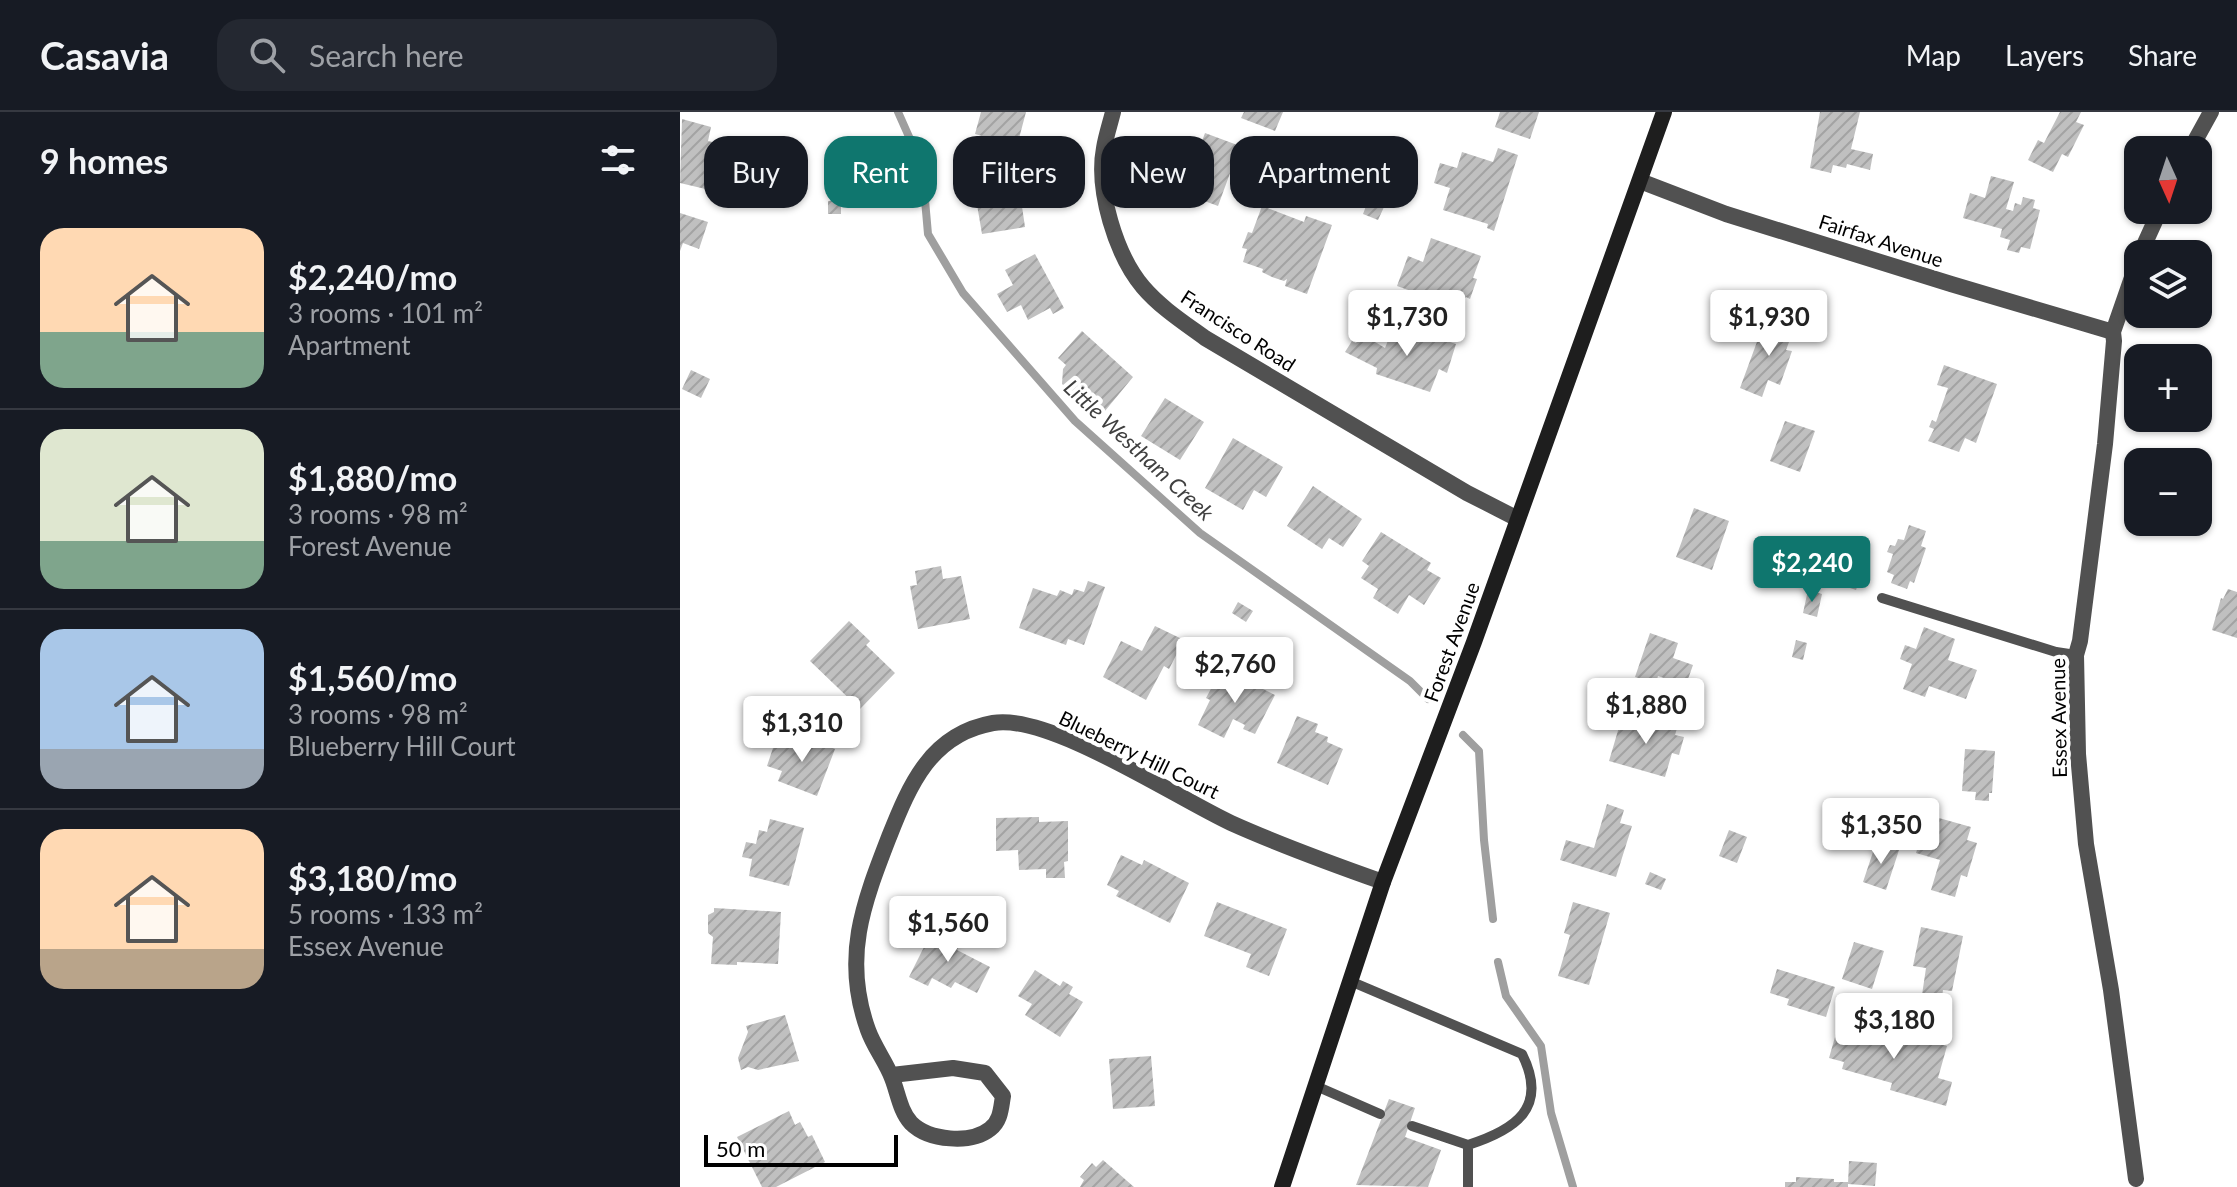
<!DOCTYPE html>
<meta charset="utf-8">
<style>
body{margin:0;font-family:Lato,sans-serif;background:#242831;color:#f1f3f6;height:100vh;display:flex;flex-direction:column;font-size:30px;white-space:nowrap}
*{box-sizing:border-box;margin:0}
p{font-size:26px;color:#9ea1a6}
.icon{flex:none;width:44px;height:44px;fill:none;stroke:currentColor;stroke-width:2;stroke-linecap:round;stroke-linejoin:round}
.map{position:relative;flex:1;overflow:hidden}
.drawer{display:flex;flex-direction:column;background:#171b24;width:680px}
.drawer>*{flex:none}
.guide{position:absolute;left:24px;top:24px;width:760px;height:72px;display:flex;gap:16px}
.needle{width:52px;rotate:177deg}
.tools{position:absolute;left:1444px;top:24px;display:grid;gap:16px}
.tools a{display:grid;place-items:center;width:88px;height:88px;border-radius:16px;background:#171b24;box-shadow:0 2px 6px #0004;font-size:40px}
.scale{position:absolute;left:24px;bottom:20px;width:194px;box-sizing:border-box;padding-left:8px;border:4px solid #000;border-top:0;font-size:22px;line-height:28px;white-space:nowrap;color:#000;-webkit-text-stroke:6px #fff;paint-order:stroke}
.price{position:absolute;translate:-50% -68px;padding:0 18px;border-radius:8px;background:#fff;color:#222;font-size:26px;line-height:52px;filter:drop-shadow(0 2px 4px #0008)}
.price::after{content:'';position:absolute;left:50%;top:48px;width:24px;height:18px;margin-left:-12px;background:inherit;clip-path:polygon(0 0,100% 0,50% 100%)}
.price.selected{background:#0f766e;color:#fff}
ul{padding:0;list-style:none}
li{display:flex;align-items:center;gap:24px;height:200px;padding:0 40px}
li+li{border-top:2px solid #363941}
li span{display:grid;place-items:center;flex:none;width:224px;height:160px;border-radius:24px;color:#555}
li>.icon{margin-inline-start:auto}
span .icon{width:96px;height:96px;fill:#fffc;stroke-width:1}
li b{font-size:34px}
h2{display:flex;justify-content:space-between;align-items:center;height:96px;padding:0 40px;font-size:34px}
.pill{padding:0 28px;border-radius:24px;background:#171b24;box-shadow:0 2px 6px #0004;font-size:28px;line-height:72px}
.pill.selected{background:#0f766e;color:#fff}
header{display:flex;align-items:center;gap:48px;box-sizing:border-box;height:112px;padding:0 40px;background:#171b24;border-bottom:2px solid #363941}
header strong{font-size:38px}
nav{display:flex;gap:44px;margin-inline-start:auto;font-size:28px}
.search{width:560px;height:72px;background:#242831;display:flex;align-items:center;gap:20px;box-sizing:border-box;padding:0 28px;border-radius:24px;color:#9ea1a6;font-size:30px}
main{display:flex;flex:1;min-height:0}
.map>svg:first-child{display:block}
</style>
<header>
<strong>Casavia</strong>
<div class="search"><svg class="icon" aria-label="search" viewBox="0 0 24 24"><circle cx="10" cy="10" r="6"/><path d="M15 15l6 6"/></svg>Search here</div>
<nav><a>Map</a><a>Layers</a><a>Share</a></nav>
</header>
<main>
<section class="drawer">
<h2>9 homes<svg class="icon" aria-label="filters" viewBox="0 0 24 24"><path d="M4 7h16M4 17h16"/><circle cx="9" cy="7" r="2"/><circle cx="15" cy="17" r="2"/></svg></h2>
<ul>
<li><span style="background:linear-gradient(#ffd9b3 65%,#7fa58c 0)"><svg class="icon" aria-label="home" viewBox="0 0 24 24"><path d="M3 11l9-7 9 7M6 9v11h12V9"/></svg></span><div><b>$2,240/mo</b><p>3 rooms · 101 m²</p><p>Apartment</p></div></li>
<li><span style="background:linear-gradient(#dfe7d0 70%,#7fa58c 0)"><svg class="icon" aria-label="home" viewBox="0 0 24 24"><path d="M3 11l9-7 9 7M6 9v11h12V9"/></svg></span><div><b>$1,880/mo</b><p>3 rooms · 98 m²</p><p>Forest Avenue</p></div></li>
<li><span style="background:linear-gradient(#a9c7e8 75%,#9aa5b1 0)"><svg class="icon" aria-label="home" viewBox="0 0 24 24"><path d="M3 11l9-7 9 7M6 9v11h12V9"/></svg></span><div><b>$1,560/mo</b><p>3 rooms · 98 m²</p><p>Blueberry Hill Court</p></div></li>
<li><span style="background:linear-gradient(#ffd9b3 75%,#b9a48a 0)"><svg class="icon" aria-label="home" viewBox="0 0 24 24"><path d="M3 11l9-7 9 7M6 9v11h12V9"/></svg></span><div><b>$3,180/mo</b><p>5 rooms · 133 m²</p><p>Essex Avenue</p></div></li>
</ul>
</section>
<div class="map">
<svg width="1557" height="1075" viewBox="0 0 1557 1075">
<defs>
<pattern id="building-hatch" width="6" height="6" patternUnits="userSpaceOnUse" patternTransform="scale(2)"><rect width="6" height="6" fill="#c0c0c0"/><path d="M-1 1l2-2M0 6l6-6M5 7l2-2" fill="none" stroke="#a3a3a3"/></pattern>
</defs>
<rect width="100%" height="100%" fill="#fff"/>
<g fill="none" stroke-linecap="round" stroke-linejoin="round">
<path stroke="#9f9f9f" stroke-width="8" d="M218,0l24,54 6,68 35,59 112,128 125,112 210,148 18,18
M783,623l16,16 5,89 9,79
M818,850l8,34 35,50 10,67 22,74"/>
</g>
<path fill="url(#building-hatch)" d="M301,0h45l-9,34 -42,-12z
M564,0h39l-8,19 -34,-13z
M820,0h39l-9,27 -35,-12z
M1140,0h40l-9,37 22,5 -3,16 -23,-6 -1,4 -13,-3 -2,8 -21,-5z
M1380,0h21l-5,10 8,3 -16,32 -6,-3 -9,18 -25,-12 10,-20 6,3z
M2,7l29,8 -3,14 17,4 -11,46 -34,-8z
M525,21l35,13 -22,60 -35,-13z
M818,36l20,7 -24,76 -7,-3 1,-4 -45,-14 7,-22 -16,-5 6,-20 17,5 5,-16 31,10z
M595,43l19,6 -5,16 -19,-6z
M1311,64l23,6 -8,27 7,2 2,-8 6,2 2,-8 12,3 -2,8 7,2 -10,39 -9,-2 -2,6 -12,-3 3,-10 -10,-3 2,-8 -39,-11 7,-25 15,5z
M339,74l6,41 -43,7 -7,-41z
M161,88v14h-13v-13z
M688,89l16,6 -6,13 -15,-6z
M582,94l42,16 2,-6 26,9 -25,69 -22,-8 2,-7 -3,2 -12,-4 -10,-5 1,-3 -20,-7 4,-13 -5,-1 6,-16 4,1z
M0,101l28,9 -9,27 -16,-6 -3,8z
M751,126l50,18 -8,22 4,1 -7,20 -4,-2 -3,3 -6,14 -12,-4 -2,4 -35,-13 3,-10 -14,-5 11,-30 15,6z
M355,142l29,54 -11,6 -3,-6 -22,12 -7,-15 -14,7 -10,-18 16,-9 -8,-15z
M1091,205l24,9 -9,24 6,1 -12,34 -12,-5 -6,17 -22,-9 21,-57 4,2z
M731,217l45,15 -9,29 -8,-4 -9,23 -54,-18 1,-6 -32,-16 7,-11 4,2 6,-9 23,14 4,-10 17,6z
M402,219l51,46 -33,40 -38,-33 1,-15 3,-4 -8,-7z
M1264,253l53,19 -21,59 -11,-5 -6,14 -31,-11 6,-12 -5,-2 3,-7 4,2 12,-34 -11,-3z
M11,258l19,9 -9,19 -19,-9z
M485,286l39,24 -24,38 -39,-24z
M1105,309l30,10 -15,41 -30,-11z
M553,326l50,29 -17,30 -12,-7 -11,20 -38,-22z
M633,374l49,33 -19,28 -14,-9 -7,11 -35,-23z
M1014,396l35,13 -17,49 -36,-13z
M1229,413l17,6 -5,15 5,2 -12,35 -4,-2 -3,8 -16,-6 3,-8 -7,-3 6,-18 -6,-2 3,-7 5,1 3,-7 6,1z
M701,420l50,31 -4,7 14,8 -17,27 -15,-10 -11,19 -25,-16 5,-9 -17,-11 8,-12 -7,-5z
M261,454l2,13 18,-3 9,43 -52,10 -8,-43 7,-1 -2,-14z
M1160,454l22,7 -6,17 -21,-7z
M408,469l17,6 -21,58 -16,-6 -2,6 -47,-17 14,-40 24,8 3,-6 12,5 2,-6 10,3z
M1548,477l9,3v46l-25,-8 9,-32 2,1z
M1128,478l14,4 -5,23 -14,-4z
M558,490l15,9 -7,11 -14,-9z
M169,509l21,20 -4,4 29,28 -35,36 -50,-48z
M475,514l29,14 -15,29 -5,-3 -18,34 -43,-23 18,-36 21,10z
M1244,515l31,12 -7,21 29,10 -11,29 -37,-13 -4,11 -22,-8 9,-25 -12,-5 5,-14 11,4z
M970,521l28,10 -5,15 20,7 -13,37 -19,-6 6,-17 -9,-3 -2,7 -21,-6z
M1116,528l11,3 -4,17 -11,-3z
M545,558l50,25 -20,39 -12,-5 2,-4 -12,-6 -9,19 -26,-13 12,-25 -4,-2 7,-13 4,3z
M617,604l21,8 -3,8 13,5 -1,5 16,7 -15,36 -51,-22z
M942,605l27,9 3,-8 26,7 -3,10 9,2 -5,18 -7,-2 -7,24 -56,-16z
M117,622l38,15 -18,47 -39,-15 4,-10 -15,-5 8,-24 17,6z
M1285,637l30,2 -3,42h-3v8l-14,-1 1,-8 -14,-1z
M927,692l17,6 -4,13 12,3 -16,51 -56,-17 6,-20 28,8z
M1241,701l50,14 -4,13 10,3 -10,34 -6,-2 -6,22 -24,-7 9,-30 -24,-7 4,-13 -7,-1z
M359,705v5l29,-1v40l-4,1 1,16h-19v-9l-27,1 -1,-20 -22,1v-33z
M90,707l34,9 -15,58 -40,-10 3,-17 -10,-2 4,-15 10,2 3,-14 8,2z
M1049,718l18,7 -10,26 -18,-7z
M1196,731l23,7 -13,40 -23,-8z
M441,743l21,10 2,-5 45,23 -19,40 -54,-27 3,-5 -12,-6z
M970,760l16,7 -5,11 -16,-6z
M537,790l70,27 -18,47 -23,-9 5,-13 -47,-18z
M893,790l37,11 -21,72 -31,-9 12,-41 -6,-2z
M34,796l67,4 -3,52 -41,-2v3l-26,-1 2,-27 -5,-4v-18l6,-3z
M255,813l16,8 -3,6 12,6 -3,5 33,17 -13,26 -22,-11 -4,6 -19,-10 -4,8 -19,-9z
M1241,815l42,9 -11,55 -9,-1 -1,8 -20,-3 4,-27 -13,-2z
M1174,830l30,9 -12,38 -30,-10z
M1097,857l58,18 -9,30 -39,-12 2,-6 -19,-6z
M355,858l25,16 3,-5 10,6 -4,7 14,8 -23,35 -35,-22 7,-11 -14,-8z
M105,903l14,46 -41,9 -10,-3 -7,3 -3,-12 10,-26 -2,-6z
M1159,911l18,5 2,-5 88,23 -9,32 14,4 -6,24 -56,-16 2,-7 -50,-14 2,-7 -15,-4z
M471,944l4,50 -42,3 -4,-50z
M709,987l26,9 -10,29 36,13 -13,37 -72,-2z
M109,999l6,14 5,-3 8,15 4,-2 13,27 -49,25h-14l-25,-50z
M423,1048l31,27h-54l4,-7 -4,-3 12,-14 4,4z
M1169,1049l28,2 -2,23 -27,-2z
M1116,1065l38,2v3h14v5h-63v-5h11z"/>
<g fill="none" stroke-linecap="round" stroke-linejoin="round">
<path stroke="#515151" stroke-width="10" d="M1202,486l174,54 20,3
M670,869l172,73c27,54 -7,76 -54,91v42
M636,974l64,28
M732,1014l56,19"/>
<path stroke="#515151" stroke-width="16" d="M433,0c-3,12 -7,24 -9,36 -8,42 12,107 39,139 17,20 40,35 62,51l262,155 49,25
M1510,38l21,-38
M960,69l86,33 225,70 162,48
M1460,142l20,-44
M212,963l61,-7 32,5 18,23c-2,11 -2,25 -13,33 -19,15 -61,12 -79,-6 -11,-12 -13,-30 -19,-45 -6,-16 -18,-31 -24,-48 -26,-72 -5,-126 21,-193 21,-53 42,-103 104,-114 56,-10 182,74 238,100 49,22 101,41 152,59
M1456,1067l-25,-189 -25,-146 -8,-90 -2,-99 4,-14 25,-197 9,-103 -1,-9 25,-72"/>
<path stroke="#1e1e1e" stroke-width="16" d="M602,1075l101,-305 91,-240 190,-530"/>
</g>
<g text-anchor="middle" stroke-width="8" stroke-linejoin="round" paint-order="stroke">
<g font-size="20" fill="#000" stroke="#fff">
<text transform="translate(1201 129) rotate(18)" y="7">Fairfax Avenue</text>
<text transform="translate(558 219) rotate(33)" y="7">Francisco Road</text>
<text transform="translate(772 530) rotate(-70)" y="7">Forest Avenue</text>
<text transform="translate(1379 606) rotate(-91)" y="7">Essex Avenue</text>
<text transform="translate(459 643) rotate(26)" y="7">Blueberry Hill Court</text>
</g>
<g font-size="22" font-style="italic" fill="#404040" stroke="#fff">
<text transform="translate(459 338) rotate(43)" y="8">Little Westham Creek</text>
</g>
</g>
</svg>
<div class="tools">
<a><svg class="needle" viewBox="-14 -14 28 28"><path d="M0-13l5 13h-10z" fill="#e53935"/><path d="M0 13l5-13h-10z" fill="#9ea1a6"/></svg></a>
<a><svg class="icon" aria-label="layers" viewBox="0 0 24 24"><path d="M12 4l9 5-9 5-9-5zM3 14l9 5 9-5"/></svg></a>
<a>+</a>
<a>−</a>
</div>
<div class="scale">50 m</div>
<b class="price" style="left:727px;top:246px">$1,730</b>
<b class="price" style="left:1089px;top:246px">$1,930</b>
<b class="price selected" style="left:1132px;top:492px">$2,240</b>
<b class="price" style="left:555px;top:593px">$2,760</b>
<b class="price" style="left:966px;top:634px">$1,880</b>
<b class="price" style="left:122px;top:652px">$1,310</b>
<b class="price" style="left:1201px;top:754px">$1,350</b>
<b class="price" style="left:268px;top:852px">$1,560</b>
<b class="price" style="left:1214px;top:949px">$3,180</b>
<div class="guide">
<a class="pill">Buy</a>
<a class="pill selected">Rent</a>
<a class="pill">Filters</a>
<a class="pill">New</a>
<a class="pill">Apartment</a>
</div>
</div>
</main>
